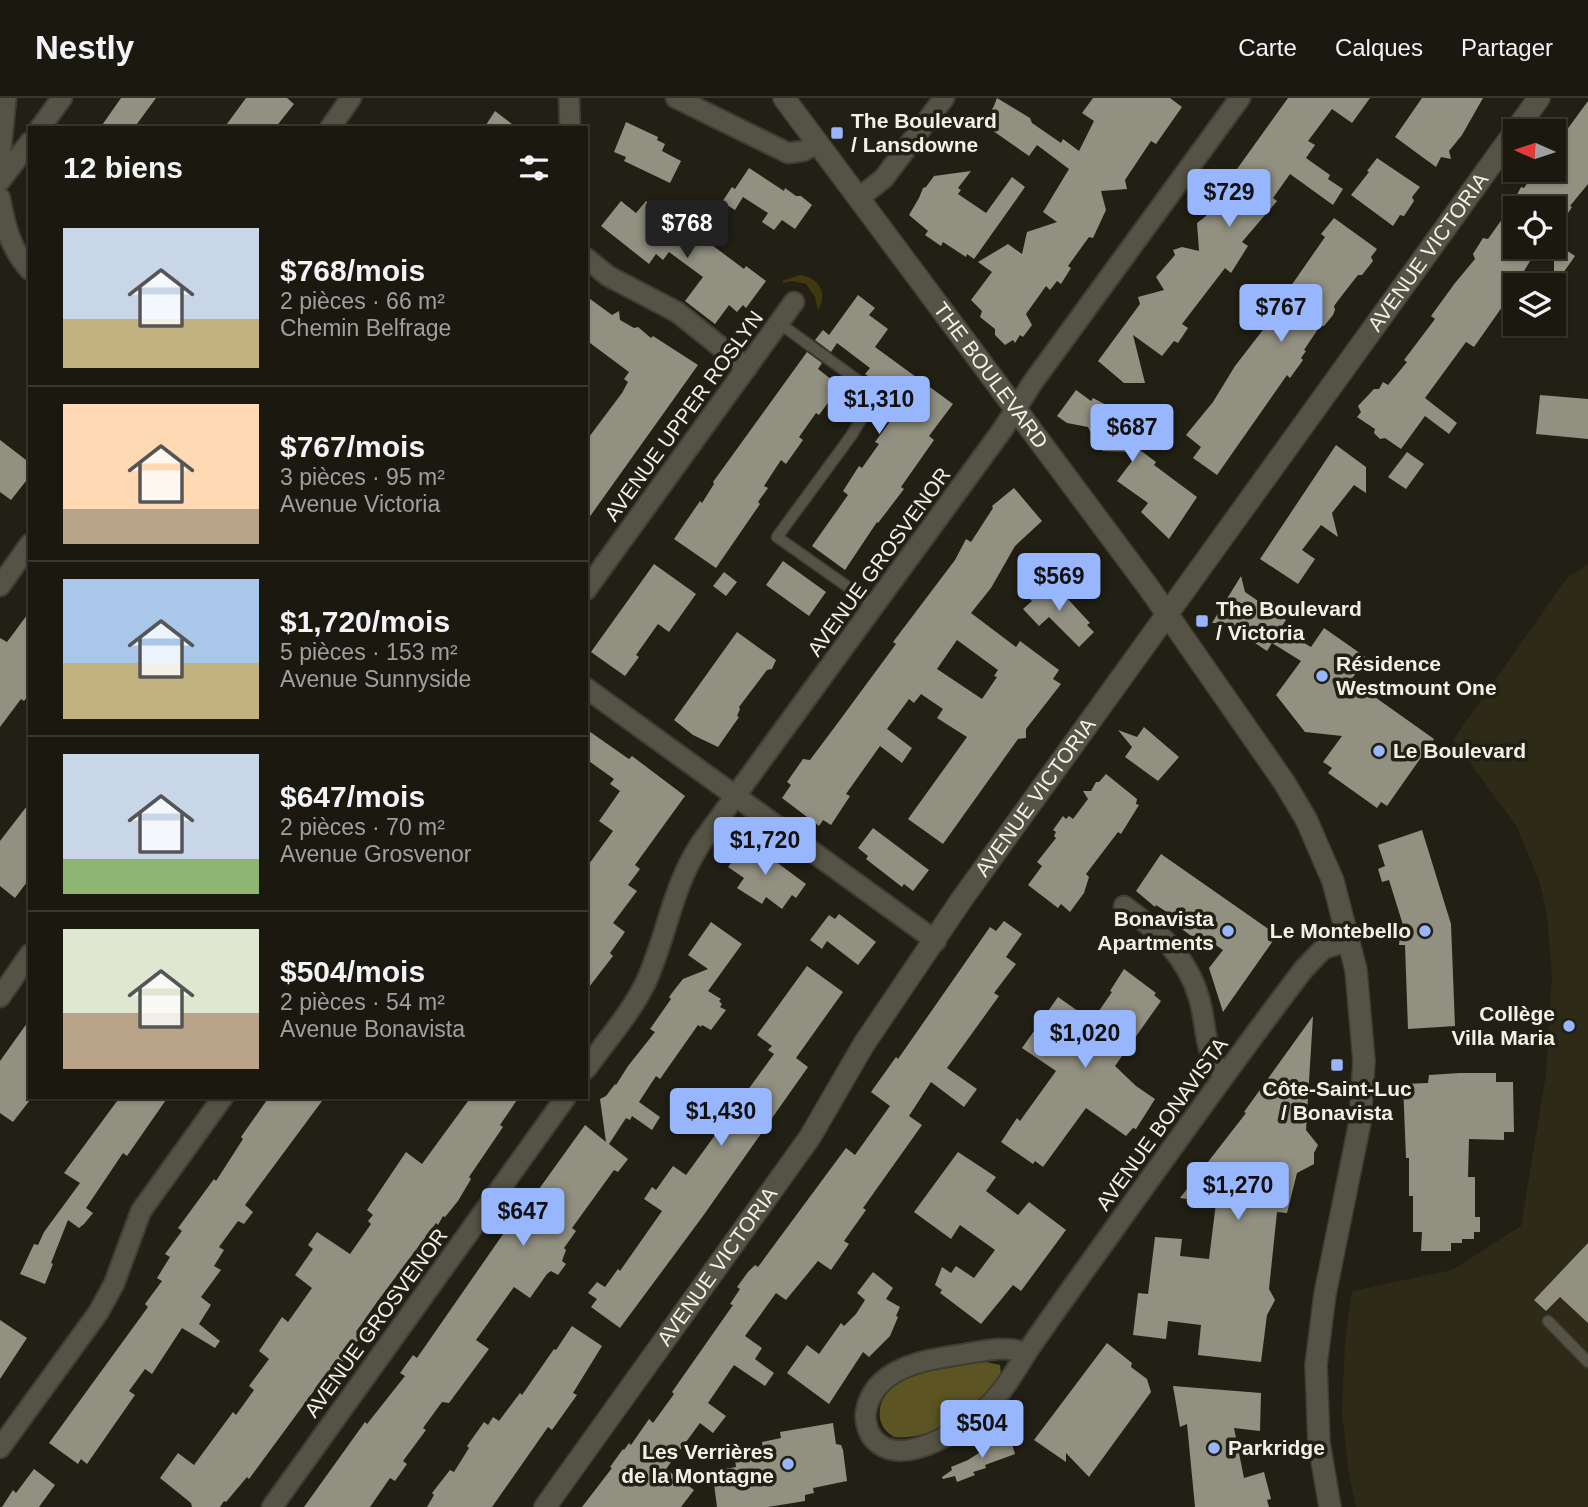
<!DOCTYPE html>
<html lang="fr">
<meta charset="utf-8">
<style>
body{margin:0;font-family:Arial,sans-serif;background:#27251d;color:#f1f3f6;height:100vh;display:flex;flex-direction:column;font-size:26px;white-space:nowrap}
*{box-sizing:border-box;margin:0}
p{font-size:23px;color:#9fa09e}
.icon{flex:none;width:38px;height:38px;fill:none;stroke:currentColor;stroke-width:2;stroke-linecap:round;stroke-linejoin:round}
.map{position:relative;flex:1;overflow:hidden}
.side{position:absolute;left:28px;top:28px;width:560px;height:973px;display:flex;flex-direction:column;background:#1a180f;border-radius:0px;box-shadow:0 2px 5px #0004,0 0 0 2px #38372f}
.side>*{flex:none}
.needle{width:46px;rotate:273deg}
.buttons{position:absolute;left:1503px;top:21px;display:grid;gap:14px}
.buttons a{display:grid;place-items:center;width:63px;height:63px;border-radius:0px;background:#1a180f;box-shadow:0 2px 5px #0004,0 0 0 2px #38372f;font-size:35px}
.price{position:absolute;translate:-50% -60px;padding:0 16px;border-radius:7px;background:#98b6fd;color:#111;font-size:23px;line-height:46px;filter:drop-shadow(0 2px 4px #0008)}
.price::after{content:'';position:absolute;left:50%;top:42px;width:21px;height:16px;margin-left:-10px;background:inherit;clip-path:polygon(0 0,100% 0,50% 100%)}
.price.active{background:#222;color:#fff}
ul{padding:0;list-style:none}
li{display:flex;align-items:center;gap:21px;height:175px;padding:0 35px}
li+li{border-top:2px solid #38372f}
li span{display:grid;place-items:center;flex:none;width:196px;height:140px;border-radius:0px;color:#555}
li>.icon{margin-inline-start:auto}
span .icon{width:84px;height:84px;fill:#fffc;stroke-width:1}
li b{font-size:30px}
h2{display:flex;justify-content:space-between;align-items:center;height:84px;padding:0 35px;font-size:30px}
header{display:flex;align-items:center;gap:42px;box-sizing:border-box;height:98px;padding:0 35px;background:#1a180f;border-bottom:2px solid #38372f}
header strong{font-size:33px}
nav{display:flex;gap:38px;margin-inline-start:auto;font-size:24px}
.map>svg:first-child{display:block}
</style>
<header>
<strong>Nestly</strong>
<nav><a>Carte</a><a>Calques</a><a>Partager</a></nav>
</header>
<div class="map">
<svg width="1588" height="1409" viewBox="0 0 1588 1409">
<rect width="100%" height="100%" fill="#222014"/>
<path fill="#2d2a17" d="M1588,466v943h-232l-7,-32 -7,-63 3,-70 7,-51 100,-21 69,-44 25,-151 6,-98 -5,-61 -7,-33 -24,-58 -63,-85 114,-162z"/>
<path fill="#40390e" d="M800,177c18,2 29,18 18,35l-3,-13 -9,-13 -14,-3 -9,2 -1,-2z"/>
<path fill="#5c5422" d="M986,1264l14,3 1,10c-17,32 -69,67 -107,62 -10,-6 -16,-15 -14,-28 6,-38 76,-43 106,-47z"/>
<path fill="#929081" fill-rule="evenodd" d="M121,0h35l-22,30h-34z
M246,0h41l7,6 -19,24h-51z
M997,0l33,20 2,5 29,20 2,-4 16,12 15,-30 -12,-8 11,-15h77l12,9 -26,37 -5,-3 -26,39 2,9 -26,2 5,19 -13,28 -4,-1 -21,29 3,2 -10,16 -4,-3 -7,9 -4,-4 -20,28 6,11 -9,12 -3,-2 -5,8 -2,-3 -8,5 -10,-10v-6l-15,-12 2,-6 -11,-11 21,-28 -14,-10 30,-18 14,10 5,-22 30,-10 -14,-10 26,-43 -32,-24 -8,11 -46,-32 11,-18z
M1288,0h82l-18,25 -20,-14 -24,32 7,4 -9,13 24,17 -2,4 15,10 -10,16 -43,-31 -17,24 4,3 -35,41 6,4 -17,27 -6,-5 -43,56 6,4 -10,15 -4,-2 -12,15 -29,-21 12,48h-21l-26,-22 42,-57 -2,-7 26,-7 -8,-13 19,-22 -2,-5 9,-3 17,4 -2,-28 9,-7 6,-13 28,-10 -13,-10z
M1422,0h61l-21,37 -13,16 2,8 -10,-2 -5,10 -41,-30z
M1588,3v83l-18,22 2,1 -18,27v-26h-38v39l16,11 -32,52 -26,37 -8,-5 -41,56 32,25 -8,11 -24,-18 -24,33 -16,-11 -5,1 -6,-6 1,-4 -18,-12 4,-5 -3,-6 16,-17h5l4,-7 5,3 19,-23 -3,-2 31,-41 -4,-3 24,-33 20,-24 -2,-5 10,-16 5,1 22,-31 11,-21 3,1 12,-18h18v-29l10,-11 2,1z
M495,13l22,17h-33z
M626,24l32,15 -1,3 8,4 -3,7 19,10 -11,22 -46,-22 2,-4 -12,-5z
M1377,60l43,29 -8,10 2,4 -10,15 -4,-1 -7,11 -42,-31 18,-23 -2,-1z
M749,70l35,23 1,-3 11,8h5l11,9 -17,24 -13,-9 -8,10 -12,-8 6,-9 -25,-16 -8,13 -13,-8 10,-15 3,2z
M971,73l-13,17 3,2 -3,4 28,19 26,-36 13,10 -51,72 -7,-5 -1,3 -23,-15 -2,4 -16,-11 3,-4 -19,-16 10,-17 4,-10 3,-1 8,-11z
M621,103l15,12 10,-12 13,10 -2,3 35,28 4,1 4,-7 44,33 2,-3 20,15 -20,27 -3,-3 -6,7 -8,-7 -14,19 -30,-23 18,-24 -34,-25 -6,8 -7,-6 -7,10 -48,-38z
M1334,120l43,31 -6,8 2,4 -11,14h-4l-15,19 -9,12 1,4 -2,5 -9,11h-4l-16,24 2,1 -5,7 2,2 -13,18 -3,-3 -70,100 -24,-17 8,-11 -15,-12 27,-33 22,-36 45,-58 -3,-2 48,-69 -4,-3z
M1554,144l21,14 -21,30z
M858,197l17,13 -6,7 19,14 -13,18 78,57 -24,32 5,4 -33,47 3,2 -26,34 -1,-1 -32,48 -33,-24 36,-51 -5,-4 16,-25 3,2 17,-24 -4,-2 30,-41 -40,-27 5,-6 -33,-25 -6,9 -16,-12 8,-10 6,5z
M586,198l26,19 7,-4 1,9 14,8 4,-1 13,11 2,-2 45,29 -112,157v-81l36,-48 6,-11 -4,-3 5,-7 -43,-32z
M807,254l15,11 -4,6 18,14 -4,6 4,3 -17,23 -3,-2 -17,24 4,3 -17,24 -5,-4 -17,26 4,2 -10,14 2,2 -44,64 -42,-29 26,-38 2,2 12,-19 -1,-2z
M1076,292l15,11 2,-3 21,11 -3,5 15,12 -6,9 36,27 -2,3 43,32 -28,42 -28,-27 7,-9 -31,-22 22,-29 -36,-1 -5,-3 -10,-21 -21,-4 -10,-7z
M1540,297l48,4v40l-52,-5z
M0,342l30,23v13l-19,24 -11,-8z
M1336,347l30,22v26l-12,-8 -22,28 6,24 -17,-12 -19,25 13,9 -17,25 -38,-25z
M1407,354l17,12 -18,25 -18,-12z
M1014,390l28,33 -27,25 -24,42 -20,25 45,34 4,-6 39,29 -6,9 8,5 -35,45v9l-8,1 -75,105 -35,-25 59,-82 -30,-19 6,-9 -22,-15 -7,9 -5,-4 -22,30 25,19 -10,15 -22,-17 -34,48 4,2 -19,29 -8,-5 -4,6 -37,-28 9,-13 -4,-3 16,-23 7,1 24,-32 62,-84 -3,-2 62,-82 11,-21 5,3 22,-34 -1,-2zM957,542l41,30 -4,6 3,1 -15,22 -45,-30z
M783,463l43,31 -17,24 -43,-31z
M654,466l42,30 -27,38 -11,-8 -22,31 3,2 -14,19 -34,-24z
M724,474l13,10 -11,14 -13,-10z
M1241,478l4,16 41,28 -6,9 31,18 13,-19 43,30 -16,22 83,59 -47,67 -6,-4 -4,6 -49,-35 4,-5 -9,-6 19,-26 -37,-4 -29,-37 25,-34 -29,-18 -5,8 -42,-28h-13z
M1045,485l4,4 4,-4 37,40 -3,2 7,7 -15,15 -30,-30 -10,9 -16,-17 9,-8 -3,-3z
M30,513v83l-6,7 -3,-2 -21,28v-89l7,4z
M737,534l39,28 -4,9 -5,1 -28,37 1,2 -3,7 2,1 -21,30 -25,-12 -19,-15z
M1144,629l35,30 -21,24 -33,-24 7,-10 -14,-17 19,7z
M586,631l40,28 3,2 3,-3 53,40 -50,69 5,4 -12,16 9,6 -24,32 12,9 -15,21 3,3 -27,35v-123l27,-37 -14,-10 21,-30 -10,-7 4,-5 -28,-20z
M1106,676l31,25 -1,5 3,1 -18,29 -3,-2 -32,42 3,3 -5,16 -14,19 -9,-8 -3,4 -30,-23 14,-19 -5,-4 19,-24 -2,-2 2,-4 -3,-2 10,-14 3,3 3,-3 4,3 15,-20 -5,-8h8l5,-9h3z
M30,704v76l-15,20 -15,-12v-45z
M873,730l56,42 -16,21 -9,-7 -2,3 -36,-28 2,-3 -10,-8z
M1422,732l29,94 4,102 -47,3 -3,-84h-6l1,-10 -4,-8 7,-2 -14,-45 -7,2 -4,-13 7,-3 -7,-21z
M748,743l58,43 -10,14 -4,-3 -10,14 -16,-12 -4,7 -25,-16 7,-10 -16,-11z
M1161,756l116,81 -54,77 -14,-44 14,-18 -25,-17 -4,5 -19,-14 1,-6 -20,-13 -1,2 -19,-16z
M839,816l37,28 -18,23 -31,-24 -5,8 -12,-9 19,-25 6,4z
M1004,823l18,13 -16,23 10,7 -22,29 5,3 -52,72 30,21 -13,18 -33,-25 -22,34 13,9 -59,83 3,2 -22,31 5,3 -18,26 -13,-9 -32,39 -10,-7 -31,43 17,12 -7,11 19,14 -9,13 -31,-21 -26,38 18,13 -13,17 -13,-10 -34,46 28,21 -13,17h-99l30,-39 -2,-1 13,-18 1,1 5,-7 2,2 18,-26 4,4 21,-29 -2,-2 61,-87 -3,-1 10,-15 -3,-2 11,-15 7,-7 3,2 88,-119 9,7 35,-49 -19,-14 25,-35 2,2 92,-132 6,4z
M711,824l31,22 -34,47 13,8 -2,2 3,3 -2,3 6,3 -15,20 -9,-5 -1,2 -3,-2 -38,54 -4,-3 -17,26 21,15 -8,13 -20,-14 -2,4 -4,-2 -17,26 19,15 -10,13 -4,-2 -42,58 4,3 -12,17 2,2 -4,11 4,3 -8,11 -7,-4 -4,3 -17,24 -16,-11 -38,53 13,9 -40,54 -7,-1 -19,26 3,2 -23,31 4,3 -12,17 -5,-3 -20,29h-66l61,-85 2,2 38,-48 -5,-3 13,-18 4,3 91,-131 11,-14 2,1 64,-89 21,17 -6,-43 6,-3 9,-12 1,1 12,-19 27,-34 -5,-3 21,-30 -2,-2 6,-8 8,-10 25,-10 -20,-14z
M807,868l36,26 -47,66 12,9 -105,149 -83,112 -29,-21 6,-8 -9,-6 9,-11 8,5 13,-18 2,2 42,-60 -18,-12 8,-12 4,3 17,-24 13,9 88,-121 -6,-4 4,-4 -15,-11z
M1124,871l32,24 -2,2 7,6 -46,65 21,20 19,13 -19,30 -3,-1 -7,8 -40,-28 -43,59 -8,-6 -2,3 -32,-22 16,-24 3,3 36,-50 -34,-23 36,-51 34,24 20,-29 -2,-1z
M1313,918l-7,114 12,15 -4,8v11l-17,9 -10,40 -10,-1 -8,77 6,11 -8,15 -6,47 -63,-7 3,-30 -33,-4 -2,18 -33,-4 5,-42 10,1 7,-57 27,2 -2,17 29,3 7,-56 -36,-5 66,-85 -2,-1z
M30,921v81l-17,22 -13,-9v-52z
M1460,975h36v9h17l1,50h-10v8l-35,-1 -1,38h7v40h5v15h-6v7h-12v4h-11v8h-30l1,-19h-9v-36h-4v-38h-3l-3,-74 25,-1 1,-8z
M120,999h48l-41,59 -4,-3 -37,55 7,5 -9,11 -5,4 -11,-8 -17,43 2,1 -8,20 -25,-10 14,-30 4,1 6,-13 36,-49 -16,-10z
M269,999h56l-80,108 8,7 -9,12 -6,-3 -19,26 5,3 -10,16 7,4 -20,27 10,8 -12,19 21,17 -5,7 -33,-20 -30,46 -7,-5 -16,22 6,4 -48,69 -6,-5 -3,5 -29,-21 99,-136 -3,-3 17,-23 -5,-3 13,-21 -5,-3 17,-23 -4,-3 36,-49 2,2 27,-42 -2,-2z
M471,999h48l-19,28 3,2 -34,50 2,2 -13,22 -13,16 -2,-1 -5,9 -2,-2 -59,79 -21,30 5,4 -26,37 -5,-4 -81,110 -2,-2 -21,25 -2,-1 -4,6h-28l-1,-4 -31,-25 18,-25 16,12 39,-53 3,3 18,-25 -5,-4 20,-27 -10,-8 23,-34 6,5 24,-34 -17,-13 18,-26 -5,-4 9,-13 33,22 21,-30 -3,-3 5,-6 -6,-5 39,-58 16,12z
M958,1054l38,25 -10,14 32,24 11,-13 37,28 -45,61 -8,-6 -32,39 -41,-31 2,-3 -7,-5 7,-18 9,6 5,-7 18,12 21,-28 -35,-25 -9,14 -37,-27z
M1588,1145v80l-28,-26 -14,14 -12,-11z
M873,1174l20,16 -7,11 14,8 -4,9 2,1 -8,19 -21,21 -6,-5 -34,52 -42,-31 20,-28 12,9 22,-31 3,3 12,-12 9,-14 -8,-7z
M0,1222l27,18 -27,41z
M572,1228l30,20 -29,47 4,2 -25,35 -4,-3 -56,80h-65l7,-12 -2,-2 18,-23 4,2 15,-24 -2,-2 17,-24 4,3 5,-8 6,4 21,-28 2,2 32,-46 2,1z
M1107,1245l25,20 -1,4 16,12 4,13 -62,85 -23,-24v9l-32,-22z
M1173,1288l88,7 -1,38 -26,-3 10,50 20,-6 7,27 -4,1 2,7h-74l-8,-83 -7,3z
M833,1325l3,21 5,1 2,5 4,31 -34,7 1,5 -9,2v6l-37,6h-51l-4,-31 13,-4 -1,-3 11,-2 -1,-8 8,-2 -1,-6 21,-3 -1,-6 19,-4 -1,-6z
M1003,1340l9,6 3,10 -30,11 1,3 -13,4 2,3 -18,7 -2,-6 -12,3 -1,-2 10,-7 -1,-3 17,-7 25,-16 -1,-3z
M34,1371l21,16 -16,22h-37l11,-17 3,3z"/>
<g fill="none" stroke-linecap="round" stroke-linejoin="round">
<defs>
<path id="lane" d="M779,225l88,64 4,6 2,7 -22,36 -74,101 98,69
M1548,1223l40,41"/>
<path id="street" d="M569,0l1,30
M676,0l112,55 15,-2 14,-7
M40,30l22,-30
M330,30l21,-30
M0,62l6,-62
M0,83l30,-39
M0,100c5,27 10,51 30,72
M859,100l25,-20 60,-80
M586,160l22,18 69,36 70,56
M0,488l30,-42
M586,492l208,-288
M586,590l350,253
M1124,808c34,25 63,50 75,92 8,25 4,59 26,77
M0,899l30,-43
M586,971c20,-28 44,-55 59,-85 22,-47 26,-95 56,-141l302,-414 30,-47 207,-284
M1026,1255c-19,-8 -42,-2 -62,1 -37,6 -89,12 -98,57 -2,12 3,26 13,33 29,22 87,-17 108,-37 17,-16 28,-36 40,-55 17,-25 35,-50 52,-74 74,-103 147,-207 224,-308l20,-21 26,-8
M0,1350l98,-135 16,-29 27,-73 82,-114
M272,1409l294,-410"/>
<g id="secondary">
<path id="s1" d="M784,0l365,490 135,194 22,37 27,62 23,89 8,91 -4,61 -35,172 -9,71 3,78 11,64"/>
<path id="s2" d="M545,1409l265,-370 54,-93 98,-145 577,-801"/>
</g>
</defs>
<use href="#lane" stroke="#3f3d35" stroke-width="13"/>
<use href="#street" stroke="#3f3d35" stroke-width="23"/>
<use href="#secondary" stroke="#3f3d35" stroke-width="24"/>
<use href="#lane" stroke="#555345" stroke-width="10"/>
<use href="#street" stroke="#555345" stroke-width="19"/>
<use href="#secondary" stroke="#555345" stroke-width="21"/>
</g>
<g fill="#98b6fd" stroke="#222014" stroke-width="2.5">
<rect x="830" y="28" width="14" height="14" rx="3.5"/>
<rect x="1195" y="516" width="14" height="14" rx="3.5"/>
<circle cx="1322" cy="578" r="7"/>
<circle cx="1379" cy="653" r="7"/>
<circle cx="1228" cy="833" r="7"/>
<circle cx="1425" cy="833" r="7"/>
<circle cx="1569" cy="928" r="7"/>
<rect x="1330" y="960" width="14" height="14" rx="3.5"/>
<circle cx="1214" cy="1350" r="7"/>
<circle cx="788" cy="1366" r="7"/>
</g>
<g text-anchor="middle" stroke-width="7" stroke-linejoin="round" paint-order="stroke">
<g font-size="21" font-weight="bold" fill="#f2f1e8" stroke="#222014" text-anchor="start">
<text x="851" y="30">The Boulevard<tspan x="851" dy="24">/ Lansdowne</tspan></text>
<text x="1216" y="518">The Boulevard<tspan x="1216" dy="24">/ Victoria</tspan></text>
<text x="1336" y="573">Résidence<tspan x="1336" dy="24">Westmount One</tspan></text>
<text x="1393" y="660">Le Boulevard</text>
<text x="1214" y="828" text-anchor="end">Bonavista<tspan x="1214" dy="24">Apartments</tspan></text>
<text x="1411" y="840" text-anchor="end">Le Montebello</text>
<text x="1555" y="923" text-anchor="end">Collège<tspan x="1555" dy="24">Villa Maria</tspan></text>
<text x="1337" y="998" text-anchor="middle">Côte-Saint-Luc<tspan x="1337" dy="24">/ Bonavista</tspan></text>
<text x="1228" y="1357">Parkridge</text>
<text x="774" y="1361" text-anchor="end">Les Verrières<tspan x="774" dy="24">de la Montagne</tspan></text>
</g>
<g font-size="21" fill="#f2f1e8" stroke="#222014">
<text dy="7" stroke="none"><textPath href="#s2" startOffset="1535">AVENUE VICTORIA</textPath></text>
<text dy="7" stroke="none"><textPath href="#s1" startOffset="346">THE BOULEVARD</textPath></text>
<text transform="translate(684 318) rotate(-54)" y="7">AVENUE UPPER ROSLYN</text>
<text transform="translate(879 464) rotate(-54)" y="7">AVENUE GROSVENOR</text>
<text dy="7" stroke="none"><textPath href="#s2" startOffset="863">AVENUE VICTORIA</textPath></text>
<text transform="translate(1162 1026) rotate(-54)" y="7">AVENUE BONAVISTA</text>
<text dy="7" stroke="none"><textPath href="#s2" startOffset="296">AVENUE VICTORIA</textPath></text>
<text transform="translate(376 1225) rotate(-54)" y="7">AVENUE GROSVENOR</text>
</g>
</g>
</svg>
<div class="buttons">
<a><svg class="needle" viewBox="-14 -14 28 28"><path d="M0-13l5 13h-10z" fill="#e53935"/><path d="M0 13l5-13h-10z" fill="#9fa09e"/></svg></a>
<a><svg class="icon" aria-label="locate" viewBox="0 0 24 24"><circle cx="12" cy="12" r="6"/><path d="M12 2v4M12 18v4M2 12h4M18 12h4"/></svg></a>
<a><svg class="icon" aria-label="layers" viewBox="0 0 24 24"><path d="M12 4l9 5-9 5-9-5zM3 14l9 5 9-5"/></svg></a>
</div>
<b class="price" style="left:1229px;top:131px">$729</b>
<b class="price active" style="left:687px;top:162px">$768</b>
<b class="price" style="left:1281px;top:246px">$767</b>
<b class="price" style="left:879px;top:338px">$1,310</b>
<b class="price" style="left:1132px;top:366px">$687</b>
<b class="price" style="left:1059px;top:515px">$569</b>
<b class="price" style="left:765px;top:779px">$1,720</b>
<b class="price" style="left:1085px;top:972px">$1,020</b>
<b class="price" style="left:721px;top:1050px">$1,430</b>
<b class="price" style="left:1238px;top:1124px">$1,270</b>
<b class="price" style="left:523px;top:1150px">$647</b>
<b class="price" style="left:982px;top:1362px">$504</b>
<section class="side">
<h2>12 biens<svg class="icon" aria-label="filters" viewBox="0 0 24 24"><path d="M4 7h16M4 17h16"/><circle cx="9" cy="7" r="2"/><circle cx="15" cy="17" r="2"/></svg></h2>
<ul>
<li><span style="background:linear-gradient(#c9d6e8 65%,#c2b280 0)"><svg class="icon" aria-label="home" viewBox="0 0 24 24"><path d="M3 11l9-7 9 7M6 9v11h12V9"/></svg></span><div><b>$768/mois</b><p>2 pièces · 66 m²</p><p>Chemin Belfrage</p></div></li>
<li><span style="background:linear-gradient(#ffd9b3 75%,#b9a48a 0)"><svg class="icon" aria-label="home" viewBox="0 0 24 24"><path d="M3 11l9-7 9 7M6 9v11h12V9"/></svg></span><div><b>$767/mois</b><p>3 pièces · 95 m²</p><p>Avenue Victoria</p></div></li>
<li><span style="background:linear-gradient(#a9c7e8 60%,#c2b280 0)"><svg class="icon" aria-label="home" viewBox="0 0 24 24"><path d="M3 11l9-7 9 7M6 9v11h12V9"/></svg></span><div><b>$1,720/mois</b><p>5 pièces · 153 m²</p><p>Avenue Sunnyside</p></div></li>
<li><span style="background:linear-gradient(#c9d6e8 75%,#8fb573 0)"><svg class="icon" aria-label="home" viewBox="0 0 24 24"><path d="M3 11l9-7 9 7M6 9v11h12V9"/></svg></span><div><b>$647/mois</b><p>2 pièces · 70 m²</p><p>Avenue Grosvenor</p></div></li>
<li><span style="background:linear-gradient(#dfe7d0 60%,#b9a48a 0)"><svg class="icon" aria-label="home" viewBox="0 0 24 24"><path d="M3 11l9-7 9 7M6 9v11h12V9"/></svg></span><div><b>$504/mois</b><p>2 pièces · 54 m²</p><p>Avenue Bonavista</p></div></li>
</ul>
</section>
</div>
